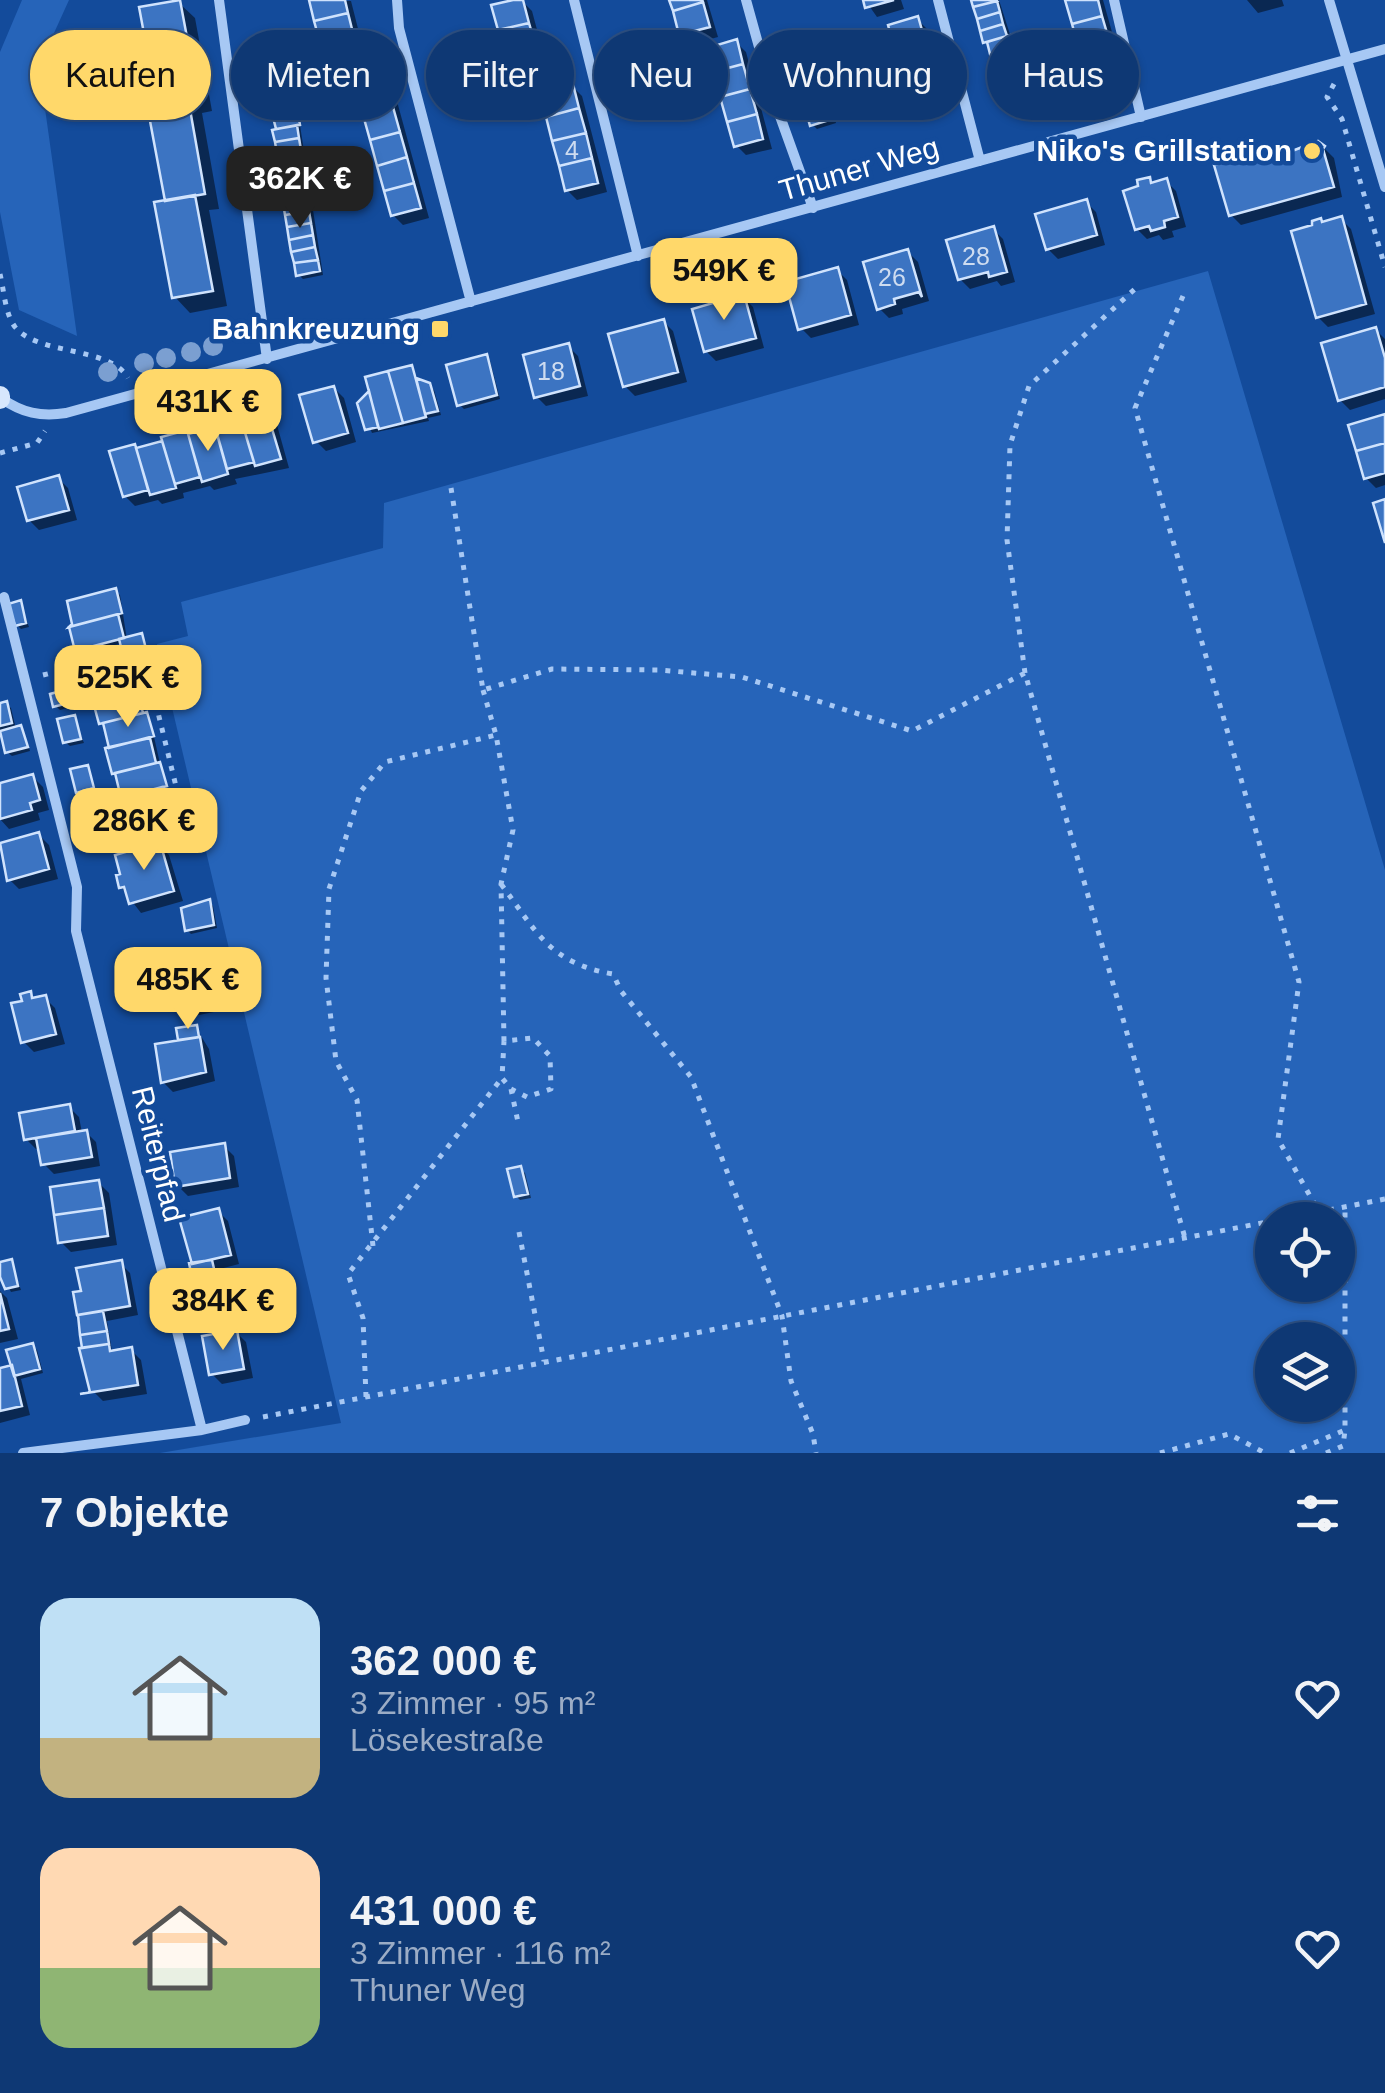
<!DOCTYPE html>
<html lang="de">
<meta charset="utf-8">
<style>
body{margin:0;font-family:Arial,sans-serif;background:#1c437c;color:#f1f3f6;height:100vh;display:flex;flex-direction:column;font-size:38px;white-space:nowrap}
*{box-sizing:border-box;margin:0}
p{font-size:32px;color:#9bacc5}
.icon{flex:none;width:55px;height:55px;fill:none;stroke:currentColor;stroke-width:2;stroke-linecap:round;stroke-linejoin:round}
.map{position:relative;height:1453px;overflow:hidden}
.details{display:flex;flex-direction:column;background:#0e3874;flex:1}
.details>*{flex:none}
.banner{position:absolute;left:30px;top:30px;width:1325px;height:90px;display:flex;gap:20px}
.fabs{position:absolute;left:1255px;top:1202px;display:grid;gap:20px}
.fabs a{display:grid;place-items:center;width:100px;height:100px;border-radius:50%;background:#0e3874;box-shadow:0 2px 8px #0004,0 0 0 2px #2e5286;font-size:50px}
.price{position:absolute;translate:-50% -85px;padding:0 22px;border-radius:20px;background:#ffd86a;color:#111;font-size:32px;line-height:65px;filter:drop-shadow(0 2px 5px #0008)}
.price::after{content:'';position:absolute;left:50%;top:60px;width:30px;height:22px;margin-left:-15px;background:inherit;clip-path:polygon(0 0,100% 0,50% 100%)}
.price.on{background:#222;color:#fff}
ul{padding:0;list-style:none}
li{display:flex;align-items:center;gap:30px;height:250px;padding:0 40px}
li span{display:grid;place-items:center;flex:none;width:280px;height:200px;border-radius:30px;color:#555}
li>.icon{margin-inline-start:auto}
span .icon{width:120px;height:120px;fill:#fffc;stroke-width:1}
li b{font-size:42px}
h2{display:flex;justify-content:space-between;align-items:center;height:120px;padding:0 40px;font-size:42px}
.tag{padding:0 35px;border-radius:45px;background:#0e3874;box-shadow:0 2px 8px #0004,0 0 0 2px #2e5286;font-size:35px;line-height:90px}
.tag.on{background:#ffd86a;color:#111}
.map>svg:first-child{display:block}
</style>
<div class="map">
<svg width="1385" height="1453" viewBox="0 0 1385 1453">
<rect width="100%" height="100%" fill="#134b9b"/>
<path fill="#2664b9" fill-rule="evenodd" d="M22,0h47l-30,66 38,270 -58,-26 -19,-98v-160z
M1208,271l177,599v583h-1225l181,-30 -184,-779 31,-8 -7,-34 202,-54 1,-45zM1272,1220h66v65h-66zM1272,1340h66v65h-66z"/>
<path fill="#0007" d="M312,0l39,1 18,71 -30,7 -10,-10z
M672,0h35l11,37 -26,7 -10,-10z
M865,0h36l3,9 -27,8z
M973,0h26l24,75 -20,5 -4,-4z
M1068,0h35l14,50 -26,8 -10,-10z
M1247,0h35l2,6 -26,7z
M522,1l10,10 19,71 -27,6 -10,-10z
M179,3l16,15 17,93 -10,2 17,96 -10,1 18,96 -37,7 -15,-16 -15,-192 -18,-96z
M917,19l10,10 20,71 -26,8 -10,-10z
M736,42l10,10 26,97 -26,6 -10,-10z
M286,55l4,5 33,215 -20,4 -5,-5 -33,-215z
M819,74l5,5 12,44 -19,6 -5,-5z
M385,84l10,10 34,124 -26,7 -10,-10z
M572,86l10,10 25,96 -30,8 -10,-10z
M1324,148l10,10 8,39 -101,28 -10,-10 60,-61z
M1149,179l5,6 12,-4 10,10 10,36 -14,4 2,6 -11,3 -4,-5 -12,4 -10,-10 4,-41z
M1086,202l10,10 9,33 -47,14 -10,-10z
M1341,219l10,10 24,85 -47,13 -10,-10z
M993,229l10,10 12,43 -14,4 -4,-5 -27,8 -10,-10z
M908,252l10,10 11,39 -27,8 1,5 -14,4 -10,-10z
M837,270l10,10 12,45 -48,13 -10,-10z
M743,297l10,10 11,41 -48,13 -10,-10z
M663,321l10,10 14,51 -52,14 -10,-10z
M1375,329l10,10v60l-35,11 -10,-10z
M568,346l10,10 10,40 -42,10 -10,-10z
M486,357l4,4 10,38 -36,10 -5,-5z
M411,368l7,14 16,8 7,25 -13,3 1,3 -57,12 -12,-29z
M334,388l10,10 12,44 -30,9 -10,-10z
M267,415l10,10 12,43 -54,11 2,5 -23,6 -4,-4 -27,7 1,5 -22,6 -4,-4 -23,6 -10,-10 10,-50 3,4 49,-17 3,3 49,-18 3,4z
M1385,416v69l-9,3 -10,-10z
M58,478l10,10 9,32 -38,10 -10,-10z
M115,591l5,4 7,45 14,-4 7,13 -19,5 -6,-11 -42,11 -4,-4z
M20,603l9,24 -8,2 -4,-4z
M134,664l4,4 7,45 5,6 22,98 -41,11 -4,-5 -14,-73 -17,-49z
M72,691l6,14 -18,5 -5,-5z
M6,704l5,4 5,21 4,-1 4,4 6,19 -18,5 -5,-4 -7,-21v-26z
M74,718l10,25 -14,3 -5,-4z
M87,768l10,24 -15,4 -4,-4z
M33,777l10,10 6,23 -11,3 2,7 -31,9 -9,-10v-33z
M102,823l7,14 -15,3 -4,-4z
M39,835l10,10 9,34 -39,10 -10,-10z
M159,845l10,10 14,46 -42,12 -20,-26z
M209,902l4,4 4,22 -26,6 -4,-4z
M196,952l10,10 8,50 -15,3 -10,-10 -2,-10 -8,1 -10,-10z
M30,994l6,6 9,-2 10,10 10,36 -31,8 -10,-10 1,-39z
M196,1028l13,21 6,32 -42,11 -10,-10 21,-40 -3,-3z
M69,1107l10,10 3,16 4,-1 10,10 4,24 -46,8 -10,-10 -3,-16 -5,1 -10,-10z
M224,1146l10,10 5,31 -51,9 -10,-10z
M520,1169l5,4 6,25 -11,2 -4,-4z
M99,1183l10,10 8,52 -46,7 -10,-10z
M218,1211l10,10 11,43 -23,6 5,19 -19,4 -4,-5z
M11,1262l10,28 -10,2 -6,-12 -5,1v-16z
M120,1263l10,10 8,42 -31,6 5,30 19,-1 10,10 6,34 -44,7 -10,-10 -13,-77 4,-21z
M0,1291l7,7 11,41 -18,4z
M198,1303l5,4 5,22 -16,4 -4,-5z
M236,1332l10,10 7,36 -31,6 -10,-10z
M32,1346l5,4 6,23 -22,6 9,36 -30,8v-52l14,-4z"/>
<path fill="#3c74c2" stroke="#d0e3fd" stroke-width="2.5" d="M180,0l18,96 -41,7 -18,-96z
M309,0h36l3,13 -34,8z
M513,0h10l6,23 -31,7 -7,-25z
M669,0h33l1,2 -30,9z
M863,0h31l-29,8z
M971,0h25l1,1 -24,6z
M1065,0h33l4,16 -30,8z
M997,1l3,11 -23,7 -4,-12z
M703,2l7,25 -31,8 -6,-24z
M1000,12l3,12 -23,7 -3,-12z
M348,13l6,24 -33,9 -7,-25z
M918,16l7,25 -30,9 -7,-25z
M1102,16l7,24 -30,9 -7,-25z
M529,23l7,24 -31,8 -7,-25z
M1003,24l4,12 -24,7 -3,-12z
M1010,35l3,12 -23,7 -3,-12z
M354,37l6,25 -33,9 -6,-25z
M737,39l6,25 -30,8 -6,-24z
M925,41l7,25 -30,8 -7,-24z
M536,47l6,25 -30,8 -7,-25z
M1013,47l4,12 -24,7 -3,-12z
M287,53l2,12 -24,4 -2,-12z
M1017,59l3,12 -23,6 -4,-11z
M743,64l7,25 -30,8 -7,-25z
M289,65l2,12 -24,4 -2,-12z
M932,66l7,24 -30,9 -7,-25z
M820,72l13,47 -23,7 -13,-48z
M291,77l2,12 -24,4 -2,-12z
M385,81l8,26 -30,8 -7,-26z
M573,84l6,24 -33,9 -7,-25z
M293,89l2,12 -24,4 -2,-12z
M750,89l7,25 -30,8 -7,-25z
M188,98l17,96 -40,7 -18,-96z
M295,101l3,12 -25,4 -2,-12z
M393,107l7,25 -30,8 -7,-25z
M579,108l7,25 -34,8 -6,-24z
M298,113l2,12 -24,4 -3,-12z
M757,114l6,25 -29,8 -7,-25z
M297,125l2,13 -24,4 -3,-12z
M400,132l7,25 -30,9 -7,-26z
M586,133l6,25 -33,8 -7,-25z
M299,138l2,12 -24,4 -2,-12z
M1318,141l7,5 -2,3 11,38 -105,29 -15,-51 70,-19 8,5z
M301,150l2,12 -24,4 -2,-12z
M407,157l7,26 -30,8 -7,-25z
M592,158l6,25 -33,8 -6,-25z
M303,162l3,12 -24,5 -3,-13z
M306,174l2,12 -24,5 -2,-12z
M1150,177l1,6 16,-5 11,39 -14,4 1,6 -14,4 -2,-5 -14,4 -12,-39 15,-5 -1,-6z
M414,183l7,25 -30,8 -7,-25z
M308,186l2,12 -24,5 -2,-12z
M195,195l18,96 -41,7 -18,-96z
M307,199l2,12 -24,4 -2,-12z
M1087,199l10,36 -51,15 -11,-36z
M309,211l2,12 -24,4 -2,-12z
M1342,216l24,88 -50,14 -25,-87 21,-6v-4l9,-3 1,4z
M311,223l2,12 -24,5 -2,-13z
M994,226l13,46 -18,5 -1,-5 -30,8 -12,-40z
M313,235l2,12 -24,5 -2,-12z
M315,247l3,13 -24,3 -3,-11z
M908,249l14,48 -3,-5 -25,7 1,5 -18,6 -14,-48z
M318,260l2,11 -24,5 -2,-13z
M838,267l13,48 -53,15 -13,-48z
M744,294l12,44 -52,14 -12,-43z
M664,319l14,53 -55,15 -15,-53z
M1376,327l9,31v29l-47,14 -17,-58z
M569,343l11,43 -46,12 -11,-43z
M487,354l10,41 -40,11 -11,-41z
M412,365l14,52 -23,6 -15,-52z
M388,371l15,52 -24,6 -14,-52z
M416,378l14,5 8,28 -13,3z
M334,386l14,47 -35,10 -14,-48z
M369,391l9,36 -13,3 -8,-27z
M267,412l14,47 -26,7 -14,-47z
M1385,414v29l-29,8 -8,-26z
M240,416l14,46 -27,7 -13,-46z
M215,427l13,47 -26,8 -14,-48z
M187,430l13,47 -25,7 -14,-47z
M162,441l14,47 -26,7 -14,-47z
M1385,443v30l-21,6 -8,-28z
M135,444l13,46 -25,7 -14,-46z
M59,475l10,35 -42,11 -10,-34z
M1385,499v44l-12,-40z
M116,588l6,25 -53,14 3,-3 -5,-23z
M21,600l5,23 -11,3 -7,-22z
M122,613l-4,1 6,24 -49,13 -6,-24z
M142,633l3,12 -23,6 -3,-12z
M135,661l6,25 -45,12 -6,-26z
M72,688l4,13 -23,6 -3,-13z
M136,688l7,25 -44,11 -7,-26z
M7,701l5,22 -12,3v-23z
M147,712l7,24 -45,12 -6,-25z
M75,715l6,24 -18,4 -6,-24z
M21,725l7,22 -23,6 -5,-22z
M150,738l6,25 -44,11 -7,-26z
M160,762l7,24 -46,12 -6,-25z
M88,765l6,23 -18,5 -6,-24z
M33,774l7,26 -10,3 2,7 -32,9v-36z
M162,787l7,26 -45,12 -7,-26z
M103,821l3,12 -18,4 -3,-11z
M39,832l10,37 -42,12 -7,-38z
M160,842l14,49 -45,13 -5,-17 -5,1 -3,-13 4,-1 -5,-19z
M210,899l4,26 -29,6 -4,-23z
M197,949l9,54 -20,3 -3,-21 -16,2 -6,-32z
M31,991l1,7 14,-3 10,39 -35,9 -10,-40 11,-2 -2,-7z
M197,1025l2,12 -21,3 -2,-12z
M200,1037l6,35 -45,11 -6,-39z
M70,1104l5,27 -51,9 -5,-27z
M87,1130l5,27 -51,8 -5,-27z
M225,1143l5,35 -55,9 -5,-35z
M521,1166l7,28 -14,3 -7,-28z
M99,1180l5,28 -50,7 -4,-28z
M104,1208l4,28 -50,7 -4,-28z
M219,1208l12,47 -39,9 -13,-46z
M12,1259l6,27 -13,3 -5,-12v-15z
M122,1260l8,46 -53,9 -4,-23 8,-1 -5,-23z
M212,1260l3,13 -23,5 -3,-15z
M215,1273l3,12 -23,5 -3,-12z
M0,1293l9,36 -9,2z
M199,1300l6,25 -20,5 -6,-25z
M103,1311l4,20 -27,4 -2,-20z
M237,1330l7,39 -35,6 -7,-39z
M107,1331l2,13 -27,4 -2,-13z
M33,1343l7,26 -26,7 -8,-26z
M109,1344l1,7 22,-4 6,38 -58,9 10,-2 -11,-44z
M12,1365l10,41 -22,5v-43z"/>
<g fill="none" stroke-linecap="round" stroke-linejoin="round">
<path stroke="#a7c8f4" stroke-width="5" stroke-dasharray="5 8" stroke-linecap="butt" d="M1334,84l-7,13 15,22 43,148
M0,274c4,16 5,40 15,53 24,29 95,19 113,51
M1183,296l-48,112 164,574 -21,157 41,73
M0,453l37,-10 8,-12
M451,488l32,202 69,-21 107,1 83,7 170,54 113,-58 160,565
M1025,673l-18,-133 3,-95 19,-59 108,-99
M43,675l100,-24 40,164 -98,27
M483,690l13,45 17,95 -12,54 3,157 29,-3 17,18 1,33 -24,8 -16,-8 -9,-11 2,-37
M501,884c36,48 48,79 112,90l8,17 70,86 91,239 9,65 22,53 3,19
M511,1089l7,33
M1278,1220l107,-21
M519,1232l25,129
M373,1246l-16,-146 -21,-39 -10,-83 3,-89 32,-98 24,-29 111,-27
M366,1397l-3,-79 -15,-44 154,-196
M263,1417l1009,-196
M1160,1453l69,-19 36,19
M1290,1453l55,-23
M1326,1453l17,-7 2,-16v-223"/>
<path stroke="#a7c8f4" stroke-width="10" d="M219,0l48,359
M397,0l2,28 72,274
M574,0l64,256
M746,0l26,94 41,114
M938,0l42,161
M1114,0l27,117
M1329,0l56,187
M1,398c21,15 40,19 65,15l1319,-364
M4,597l73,290 -1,44 126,499
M23,1453l179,-23 43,-10"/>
<path stroke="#d7e7fd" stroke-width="20" d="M0,396v3"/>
</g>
<g fill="#7b9fd1">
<circle cx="213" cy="346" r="10"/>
<circle cx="191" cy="352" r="10"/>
<circle cx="166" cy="358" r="10"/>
<circle cx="144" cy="363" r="10"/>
<circle cx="108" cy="372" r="10"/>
</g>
<g fill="#ffd86a" stroke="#134b9b" stroke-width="4">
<circle cx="1312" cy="151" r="10"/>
<rect x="430" y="319" width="20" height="20" rx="5"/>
</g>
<g text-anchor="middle" stroke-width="9" stroke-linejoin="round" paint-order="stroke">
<g font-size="25" fill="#cedcf0">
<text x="572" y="159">4</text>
<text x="976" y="265">28</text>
<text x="892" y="286">26</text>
<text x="551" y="380">18</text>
</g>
<g font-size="30" font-weight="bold" fill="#fff" stroke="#134b9b" text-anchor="end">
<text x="1292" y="161">Niko's Grillstation</text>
<text x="420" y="339">Bahnkreuzung</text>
</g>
<g font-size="30" fill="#fff" stroke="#134b9b">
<text transform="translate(859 169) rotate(-16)" y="10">Thuner Weg</text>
<text transform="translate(158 1154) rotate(76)" y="10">Reiterpfad</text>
</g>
</g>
</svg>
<div class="fabs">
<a><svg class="icon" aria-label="locate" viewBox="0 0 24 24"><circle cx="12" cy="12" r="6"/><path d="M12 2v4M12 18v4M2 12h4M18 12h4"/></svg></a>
<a><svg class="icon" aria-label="layers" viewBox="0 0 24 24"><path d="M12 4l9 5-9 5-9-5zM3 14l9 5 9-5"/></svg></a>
</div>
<b class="price on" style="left:300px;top:231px">362K €</b>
<b class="price" style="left:724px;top:323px">549K €</b>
<b class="price" style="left:208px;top:454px">431K €</b>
<b class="price" style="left:128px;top:730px">525K €</b>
<b class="price" style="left:144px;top:873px">286K €</b>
<b class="price" style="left:188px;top:1032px">485K €</b>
<b class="price" style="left:223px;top:1353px">384K €</b>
<div class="banner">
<a class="tag on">Kaufen</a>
<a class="tag">Mieten</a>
<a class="tag">Filter</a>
<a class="tag">Neu</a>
<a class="tag">Wohnung</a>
<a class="tag">Haus</a>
</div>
</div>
<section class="details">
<h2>7 Objekte<svg class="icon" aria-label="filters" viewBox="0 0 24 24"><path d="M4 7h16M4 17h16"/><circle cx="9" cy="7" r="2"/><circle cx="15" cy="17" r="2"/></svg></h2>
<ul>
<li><span style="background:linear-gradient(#bfe0f5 70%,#c2b280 0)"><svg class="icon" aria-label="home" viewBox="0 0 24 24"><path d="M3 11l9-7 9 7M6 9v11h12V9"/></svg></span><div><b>362 000 €</b><p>3 Zimmer · 95 m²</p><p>Lösekestraße</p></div><svg class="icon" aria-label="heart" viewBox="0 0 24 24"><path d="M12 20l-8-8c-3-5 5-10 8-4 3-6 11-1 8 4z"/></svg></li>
<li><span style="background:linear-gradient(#ffd9b3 60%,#8fb573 0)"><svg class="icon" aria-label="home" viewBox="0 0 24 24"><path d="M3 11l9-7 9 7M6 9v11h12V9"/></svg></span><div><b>431 000 €</b><p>3 Zimmer · 116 m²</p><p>Thuner Weg</p></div><svg class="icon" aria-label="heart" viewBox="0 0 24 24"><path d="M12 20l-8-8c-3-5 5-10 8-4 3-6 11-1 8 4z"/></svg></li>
</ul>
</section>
